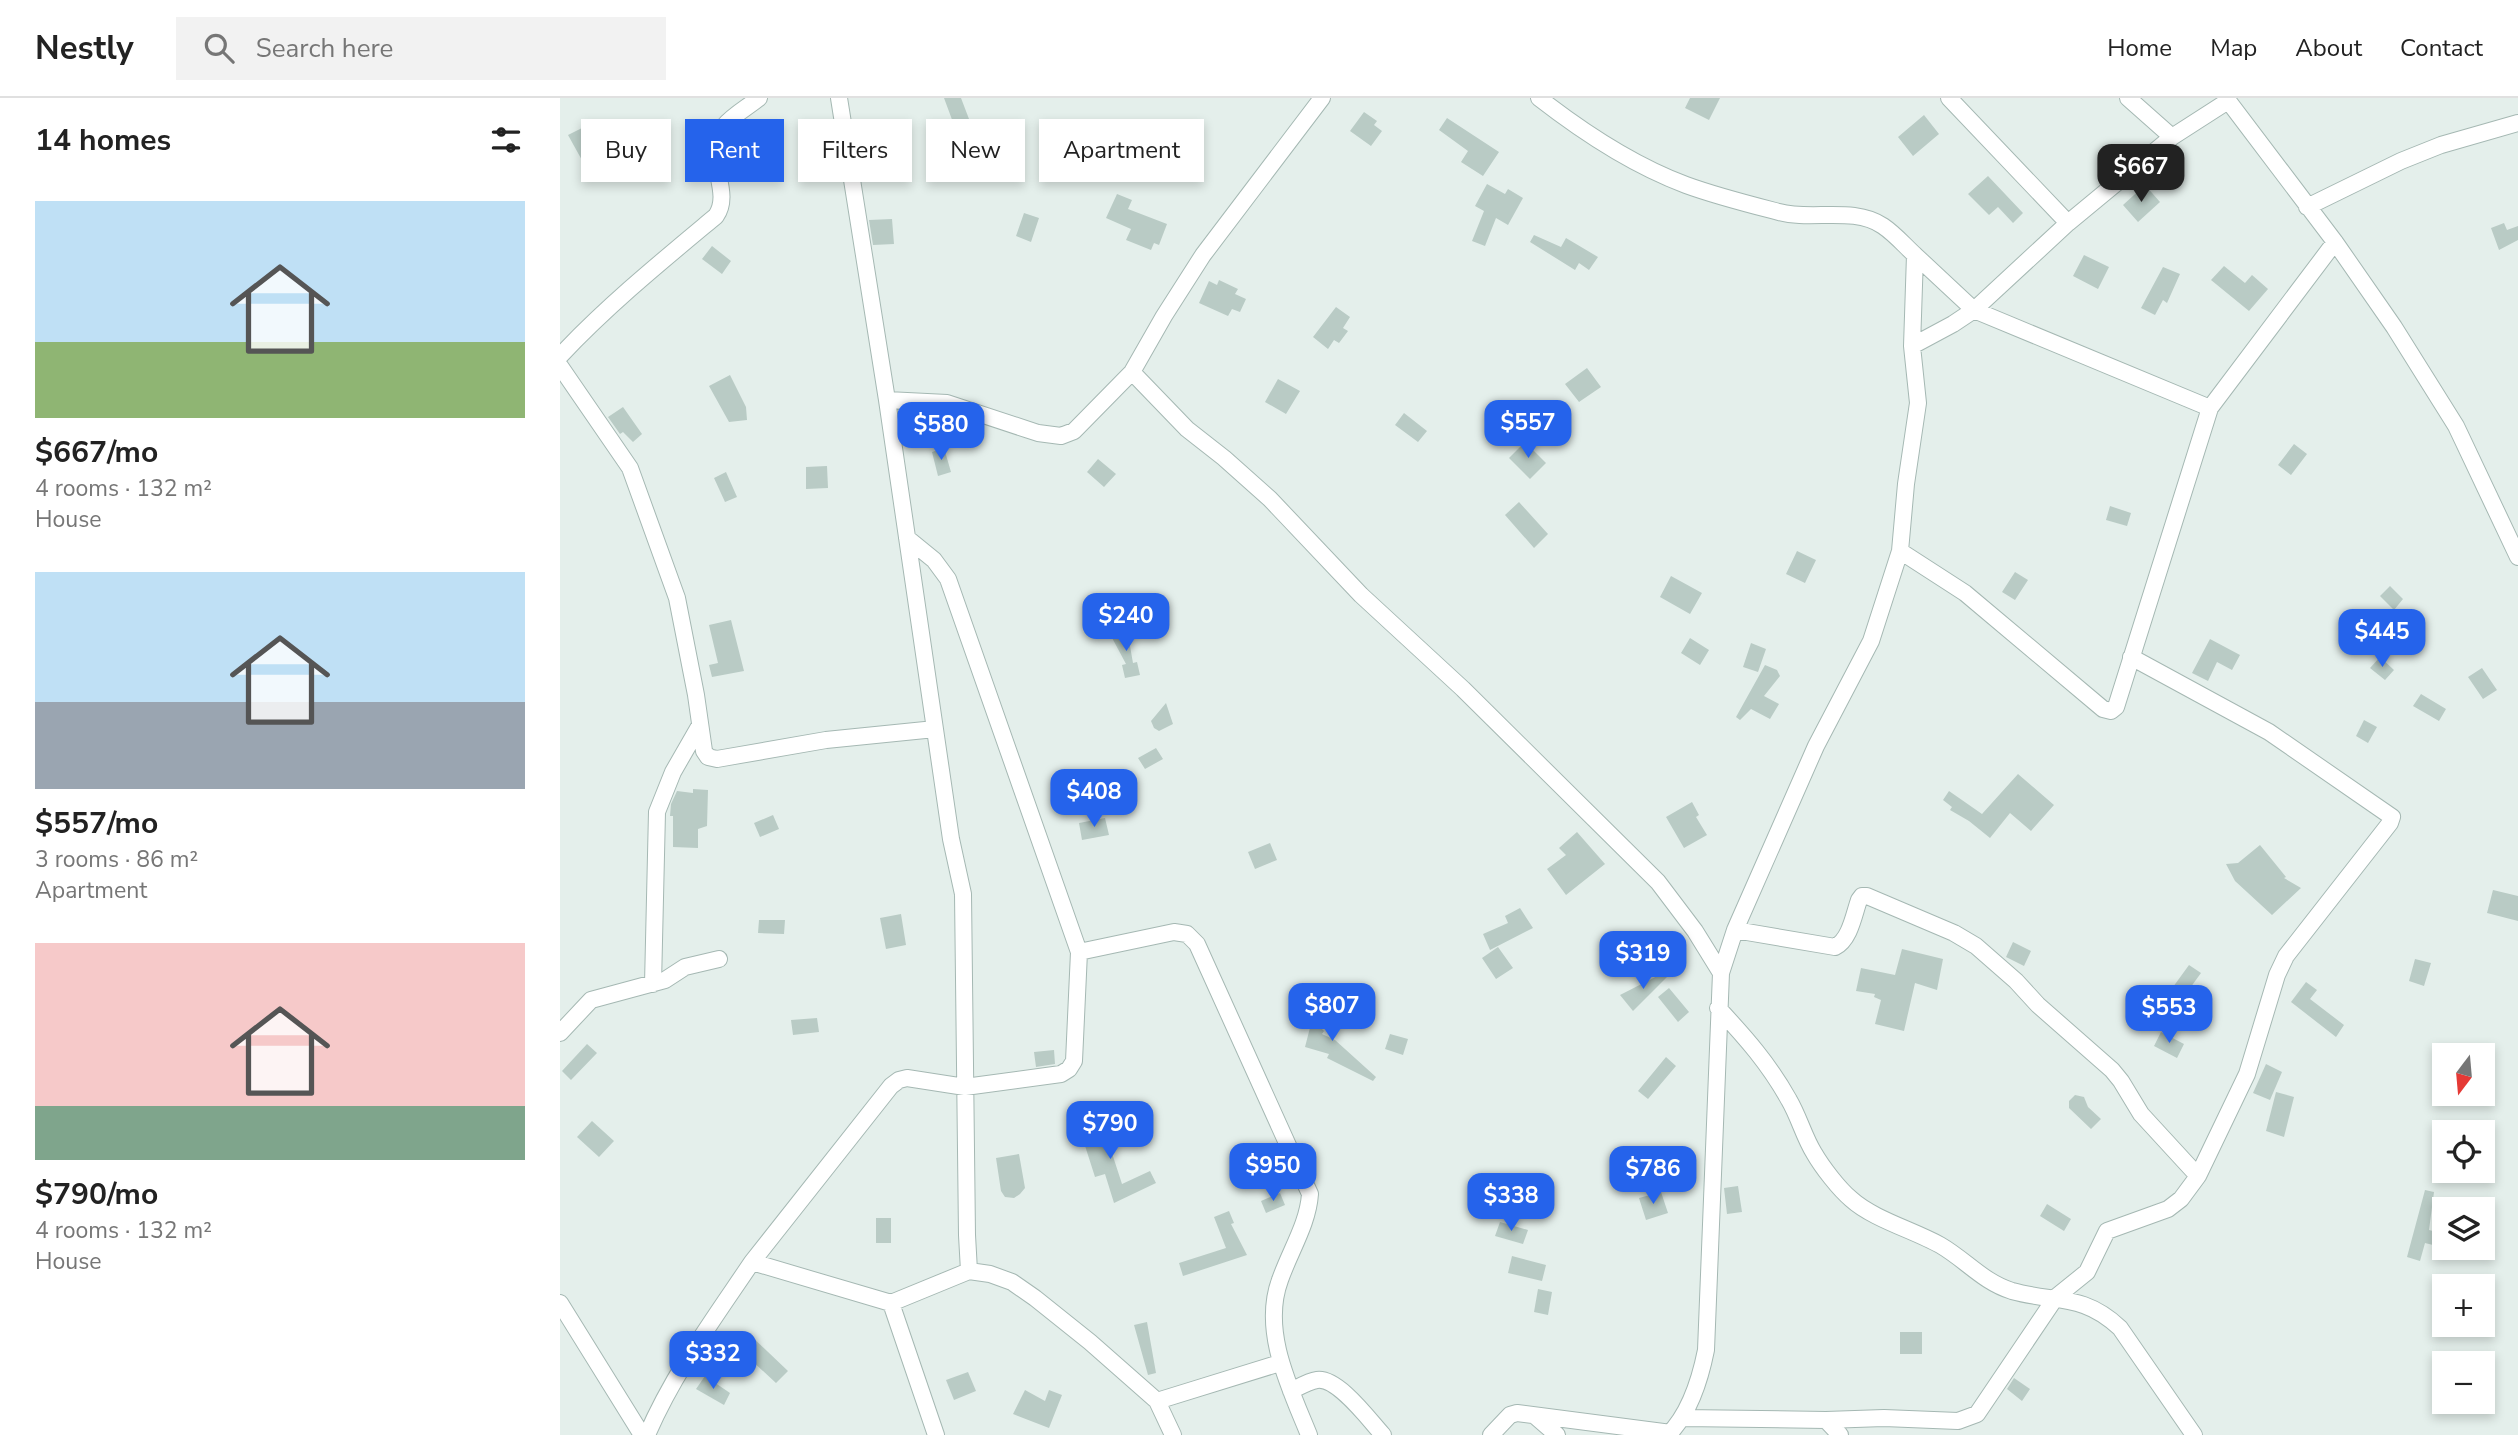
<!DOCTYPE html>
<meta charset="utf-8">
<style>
body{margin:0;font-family:"Nunito Sans",sans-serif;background:#f2f2f2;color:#222;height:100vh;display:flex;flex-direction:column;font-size:26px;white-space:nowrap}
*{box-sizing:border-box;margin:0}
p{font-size:23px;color:#767676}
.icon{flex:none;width:38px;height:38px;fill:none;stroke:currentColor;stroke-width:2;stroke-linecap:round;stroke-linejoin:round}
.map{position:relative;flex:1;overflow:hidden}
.sheet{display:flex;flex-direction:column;background:#fff;width:560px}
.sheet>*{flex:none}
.hud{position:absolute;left:21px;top:21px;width:665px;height:63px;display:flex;gap:14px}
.needle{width:46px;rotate:196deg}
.controls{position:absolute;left:1872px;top:945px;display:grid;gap:14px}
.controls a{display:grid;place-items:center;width:63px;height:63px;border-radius:0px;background:#fff;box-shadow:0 4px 10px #0003;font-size:35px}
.price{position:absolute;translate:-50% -60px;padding:0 16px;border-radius:14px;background:#2563eb;color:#fff;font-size:23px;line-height:46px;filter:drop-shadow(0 2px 4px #0008)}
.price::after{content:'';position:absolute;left:50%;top:42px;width:21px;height:16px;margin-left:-10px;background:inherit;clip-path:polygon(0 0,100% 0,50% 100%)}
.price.on{background:#222;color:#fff}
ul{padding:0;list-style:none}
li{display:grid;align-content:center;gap:14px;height:371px;padding:0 35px}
li span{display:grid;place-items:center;height:217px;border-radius:0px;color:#555}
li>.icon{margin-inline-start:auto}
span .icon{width:126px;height:126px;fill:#fffc;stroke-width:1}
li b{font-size:30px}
h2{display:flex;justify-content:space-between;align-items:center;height:84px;padding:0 35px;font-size:30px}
.tag{padding:0 24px;border-radius:0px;background:#fff;box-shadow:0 4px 10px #0003;font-size:24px;line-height:63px}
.tag.on{background:#2563eb;color:#fff}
header{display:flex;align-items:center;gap:42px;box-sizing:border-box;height:98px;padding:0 35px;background:#fff;border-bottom:2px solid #e0e0e0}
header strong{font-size:33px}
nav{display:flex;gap:38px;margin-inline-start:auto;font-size:24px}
.search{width:490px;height:63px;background:#f2f2f2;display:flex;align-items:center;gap:18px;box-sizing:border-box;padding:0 24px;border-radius:0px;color:#767676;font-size:26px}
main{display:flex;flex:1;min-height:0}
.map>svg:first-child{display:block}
</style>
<header>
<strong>Nestly</strong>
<div class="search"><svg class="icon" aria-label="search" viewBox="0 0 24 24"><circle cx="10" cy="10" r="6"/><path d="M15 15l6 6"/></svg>Search here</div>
<nav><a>Home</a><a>Map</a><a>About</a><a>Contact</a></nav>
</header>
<main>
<section class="sheet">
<h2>14 homes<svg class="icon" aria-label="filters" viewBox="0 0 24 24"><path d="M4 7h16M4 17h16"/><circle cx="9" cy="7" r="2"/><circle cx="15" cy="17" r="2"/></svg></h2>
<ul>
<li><span style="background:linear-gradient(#bfe0f5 65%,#8fb573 0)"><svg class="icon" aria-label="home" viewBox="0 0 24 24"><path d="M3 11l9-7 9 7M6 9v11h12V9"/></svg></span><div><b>$667/mo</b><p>4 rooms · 132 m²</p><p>House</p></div></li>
<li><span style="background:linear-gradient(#bfe0f5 60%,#9aa5b1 0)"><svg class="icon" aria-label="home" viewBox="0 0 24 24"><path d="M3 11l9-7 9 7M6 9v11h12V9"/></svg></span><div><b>$557/mo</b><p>3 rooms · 86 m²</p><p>Apartment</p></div></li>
<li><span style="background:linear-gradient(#f6c9c9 75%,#7fa58c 0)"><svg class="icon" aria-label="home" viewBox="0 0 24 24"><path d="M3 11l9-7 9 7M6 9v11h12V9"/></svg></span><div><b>$790/mo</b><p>4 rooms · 132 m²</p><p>House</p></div></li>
</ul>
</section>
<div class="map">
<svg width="1958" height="1337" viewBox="0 0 1958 1337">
<rect width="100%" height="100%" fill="#e4efeb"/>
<path fill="#b9cbc5" d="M384,0h17l8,21 -15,6z
M1130,0h30l-11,22 -24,-12z
M804,14l13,9 -3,4 8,6 -11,15 -21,-15z
M1364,17l15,19 -26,22 -15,-19z
M887,20l52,34 -16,24 -22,-14 7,-11 -29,-21z
M28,27l2,3 2,-2 13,24 -22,12 -15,-27z
M214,53l5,24 -29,6 -5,-24z
M1428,78l35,37 -10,10 -15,-16 -9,8 -21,-21z
M927,86l18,10 3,-5 15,9 -15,27 -12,-7 -11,28 -13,-5 12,-30 -9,-5z
M1585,87l15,17 -22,20 -15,-17z
M557,96l15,6 -4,9 39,15 -8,21 -5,-2 -3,7 -25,-10 5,-11 -25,-11z
M464,115l15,5 -8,24 -15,-6z
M332,121l2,25 -21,1 -4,-25z
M1944,125l3,7 11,-4v14l-19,10 -8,-22z
M974,137l27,12 5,-9 32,19 -9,13 -10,-7 -4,7 -45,-28z
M152,148l19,15 -9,13 -20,-15z
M1524,157l25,12 -11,22 -25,-13z
M1664,168l21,17 7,-8 16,14 -19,22 -38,-31z
M1603,169l17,7 -13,29 -4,-3 -8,15 -14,-7z
M659,182l19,9 -3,5 11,5 -6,13 -8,-3 -4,7 -29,-13 10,-22 8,4z
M776,209l14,10 -7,11 5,3 -9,12 -5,-3 -6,9 -15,-12z
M1027,270l14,19 -22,15 -14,-18z
M170,277l16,32 1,13 -18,2 -20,-36z
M718,281l22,12 -14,23 -21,-12z
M63,309l19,27 -9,8 -10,-10 -3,2 -12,-17z
M844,315l23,18 -9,11 -23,-17z
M965,344l21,21 -16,16 -21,-21z
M1734,346l13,10 -16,21 -13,-10z
M384,350l7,24 -13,4 -6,-24z
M538,361l18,15 -12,13 -17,-15z
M267,368l1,22 -22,1v-22z
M166,374l11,25 -12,5 -11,-24z
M959,404l29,32 -14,14 -29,-33z
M1550,408l21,7 -4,13 -21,-6z
M1237,453l19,9 -11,23 -19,-9z
M1455,474l13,8 -13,20 -13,-8z
M1111,478l31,17 -12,21 -30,-17z
M1830,488l13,13 -9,11 -14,-14z
M171,522l13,51 -32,6 -3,-12 9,-2 -9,-38z
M564,529l4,8 5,28 4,-1 3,13 -15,3 -3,-13 4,-1 -16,-30z
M1130,540l19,12 -9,15 -19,-12z
M1650,541l30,16 -8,15 -15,-8 -9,19 -16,-8z
M1191,545l15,6 -8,23 -15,-5z
M1820,559l14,13 -9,10 -15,-12z
M1205,567l12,5 3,6 -16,20 15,8 -9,15 -19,-10 -11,11 -4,-3z
M1922,570l15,22 -14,9 -15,-22z
M1861,596l25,15 -7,12 -26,-15z
M606,605l7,21 -14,7 -5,-3 -3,-7z
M1804,622l13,7 -9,16 -12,-7z
M596,650l7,11 -18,10 -7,-11z
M1458,676l36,31 -23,26 -21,-18 -20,25 -21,-17 -19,-11 2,-3 -9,-7 6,-9 33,23z
M133,691l15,1 -1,36 -9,3v19l-25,-1v-31h-3l1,-12 6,-13 16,2z
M1132,704l7,13 -3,2 11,18 -23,13 -18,-31z
M213,717l6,14 -19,8 -6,-14z
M545,720l4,17 -27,5 -3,-17z
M1017,734l28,32 -39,31 -19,-26 19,-14 -7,-7z
M710,745l7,17 -22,9 -7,-17z
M1700,747l26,32 -2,1 17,10 -29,27 -37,-34 -9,-17 12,-1z
M1933,792l25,6v25l-31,-8z
M960,810l13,20 -43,22 -7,-16 25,-11 -3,-7z
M341,816l5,31 -20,4 -6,-31z
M199,822h26l-1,14 -26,-1z
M1453,844l18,9 -7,15 -18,-9z
M938,849l15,21 -17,11 -14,-21z
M1342,851l41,10 -6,31 -22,-7 -11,48 -29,-7 6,-24 -7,-3 1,-3 -19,-3 5,-23 34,7z
M1855,861l16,4 -7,23 -15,-5z
M1629,867l12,8 -16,22 -12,-8z
M1111,871l1,3 -39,39 -13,-16z
M1746,884l11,8 -7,9 34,26 -8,12 -45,-35z
M1109,890l20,24 -11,10 -20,-25z
M785,892l23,8 -4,13 -23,-9z
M761,903l12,5 -8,23 -5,-2 4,4 -2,3 13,6 41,37 -3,4 -46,-23 2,-4 -24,-7 7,-27z
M257,920l2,14 -26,3 -2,-15z
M1601,934l23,12 -7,14 -23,-12z
M830,936l18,5 -5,16 -18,-6z
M27,946l10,9 -26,27 -9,-9z
M494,952l1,14 -19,3 -2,-15z
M1106,959l10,9 -28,33 -10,-8z
M1706,966l16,8 -12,28 -17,-7z
M1716,994l18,5 -10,40 -18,-6z
M1515,997l9,2 4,10 13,12 -10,10 -22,-21v-7z
M546,1020l8,24 -5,2 13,40 28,-13 6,12 -42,20 -9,-29 -10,3 -16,-50z
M32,1023l22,20 -15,16 -22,-20z
M459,1056l6,34 -5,6 -6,4 -9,-1 -4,-6 -5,-33z
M1117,1068l2,15 -26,3 -2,-15z
M928,1088l11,7 -12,21 -12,-7z
M1178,1088l4,26 -15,2 -3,-26z
M1865,1092l9,2 -5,38 16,4v14l-20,-5 -5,18 -13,-4z
M1101,1094l7,21 -22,7 -7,-22z
M720,1095l5,12 -19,8 -5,-12z
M1487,1106l24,15 -7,12 -24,-15z
M669,1113l5,12 -3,1 16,31 -64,21 -4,-13 47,-15 -12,-31z
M316,1120h15v25h-15z
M940,1124l28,8 -5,14 -28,-8z
M952,1158l34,9 -4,16 -34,-8z
M978,1191l14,3 -4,23 -14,-3z
M587,1224l9,51 -8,2 -14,-50z
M187,1234l41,39 -12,12 -40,-37z
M1340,1234h22v22h-22z
M408,1274l8,19 -22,9 -8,-20z
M145,1278l25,17 -6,12 -28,-16z
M1454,1280l16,11 -8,12 -15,-12z
M465,1292l20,11 4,-11 13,5 -13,33 -36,-14z"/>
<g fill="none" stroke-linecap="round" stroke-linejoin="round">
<defs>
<path id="minor" d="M279,0l48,302 64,439 12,55 4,341 2,36
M762,0l-119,157 -39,61 -32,56 55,57 37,29 46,41 91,96 102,94 195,193 37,49 26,42
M979,0c45,35 93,67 147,87 30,11 62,19 93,27 32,9 75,-6 104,14 12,8 22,20 32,29l-3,91 6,57 -12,81 -6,67 -29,90 -55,105 -81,184 -14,43 -15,377c-6,30 -16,63 -38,85
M1389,0l119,125
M1568,0l44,39
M1666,0l109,144 59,85 62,99 62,131
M1747,109l94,-46 40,-16 77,-22
M1355,157l59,55 94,-87 104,-86 56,-36
M1352,248l41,-22 21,-14 236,98
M0,258c48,-51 102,-95 156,-140 18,-26 -16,-60 8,-90 9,-11 24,-19 35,-28
M0,268l70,102 47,130 19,97 8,56 4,6 9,2 109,-19 109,-11
M327,302l60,3 91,30 23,3 13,-5 58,-59
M1340,453l65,42 138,116 8,2 5,-4 94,-299 125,-166
M1571,559l138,75 123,85 -2,6 -104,133 -9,19 -30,99 -49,102
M1175,832l100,17c15,-7 19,-33 24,-47l3,-4h5l87,37 22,13 40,35 22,24 74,65 9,11 20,33 57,62 -17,23 -13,10 -61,22 -20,41 -31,25 -79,117 -19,7 -74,-3 -58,2
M519,854l95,-20 13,2 10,10 113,250c-2,30 -20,57 -30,86 -19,51 10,108 29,155
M93,886l4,-172 16,-40 27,-47
M1158,910c28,30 51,56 71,92 10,17 15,37 25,53 8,14 25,36 37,46 22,20 62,31 89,46 26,15 43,37 72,46 43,12 71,2 108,37l74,107
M0,935l31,-33 74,-20 20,-13 34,-8
M192,1164l139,-176 8,-6 8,-2 58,9 96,-13 8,-5 5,-8 5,-109 -131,-373 -14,-19 -27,-22
M0,1205l82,132
M331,1205l45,132
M731,1293c8,-4 18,-10 26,-11 21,-3 53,41 66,55
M597,1303l123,-38
M975,1318l22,19
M1123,1320l143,2 14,15
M87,1337c26,-61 68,-118 105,-173l139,41 78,-32 21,3 22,8 23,16 55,44 67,59 16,34
M931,1337l19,-20 7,-2 154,20"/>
</defs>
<use href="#minor" stroke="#a5b8b3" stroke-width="18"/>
<use href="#minor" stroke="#fff" stroke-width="16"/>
</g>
</svg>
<div class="controls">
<a><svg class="needle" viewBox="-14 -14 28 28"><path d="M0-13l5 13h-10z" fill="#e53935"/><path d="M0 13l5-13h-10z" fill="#767676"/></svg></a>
<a><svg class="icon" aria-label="locate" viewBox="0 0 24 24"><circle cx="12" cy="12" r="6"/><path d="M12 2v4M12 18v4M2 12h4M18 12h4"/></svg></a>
<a><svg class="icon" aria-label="layers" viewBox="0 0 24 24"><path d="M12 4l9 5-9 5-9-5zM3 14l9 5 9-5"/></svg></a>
<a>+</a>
<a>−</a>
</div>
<b class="price on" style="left:1581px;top:106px">$667</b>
<b class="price" style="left:968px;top:362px">$557</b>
<b class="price" style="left:381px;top:364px">$580</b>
<b class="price" style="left:566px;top:555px">$240</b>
<b class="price" style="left:1822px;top:571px">$445</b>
<b class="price" style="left:534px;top:731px">$408</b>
<b class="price" style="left:1083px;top:893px">$319</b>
<b class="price" style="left:772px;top:945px">$807</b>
<b class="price" style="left:1609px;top:947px">$553</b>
<b class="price" style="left:550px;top:1063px">$790</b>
<b class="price" style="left:713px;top:1105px">$950</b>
<b class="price" style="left:1093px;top:1108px">$786</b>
<b class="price" style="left:951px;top:1135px">$338</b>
<b class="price" style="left:153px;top:1293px">$332</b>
<div class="hud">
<a class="tag">Buy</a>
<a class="tag on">Rent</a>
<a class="tag">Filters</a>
<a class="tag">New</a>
<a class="tag">Apartment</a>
</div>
</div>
</main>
